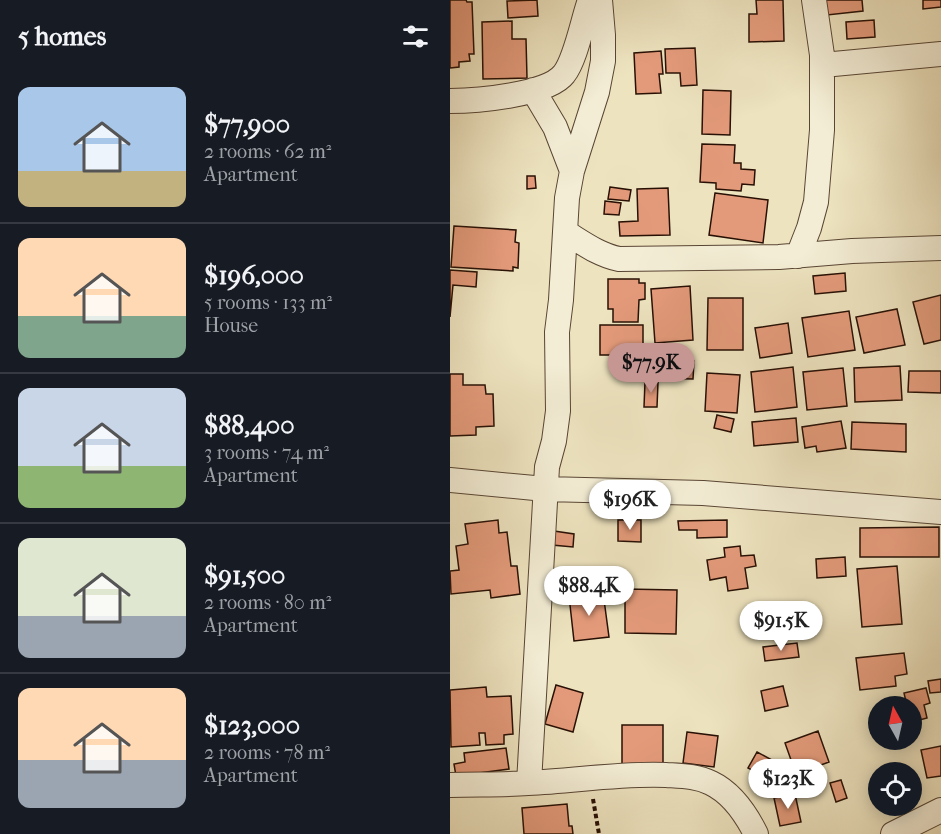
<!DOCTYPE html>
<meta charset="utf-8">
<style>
body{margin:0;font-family:"IM FELL French Canon",serif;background:#20242c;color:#f1f3f6;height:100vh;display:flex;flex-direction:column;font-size:22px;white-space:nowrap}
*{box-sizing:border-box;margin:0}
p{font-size:20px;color:#9ea1a6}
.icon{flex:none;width:33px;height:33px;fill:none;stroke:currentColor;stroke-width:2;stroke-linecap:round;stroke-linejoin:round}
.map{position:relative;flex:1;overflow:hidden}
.side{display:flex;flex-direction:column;background:#171b24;width:450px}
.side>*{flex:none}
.needle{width:39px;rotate:352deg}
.fabs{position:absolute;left:418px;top:696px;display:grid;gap:12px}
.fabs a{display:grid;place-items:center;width:54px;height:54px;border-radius:50%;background:#171b24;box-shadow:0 3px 15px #0003;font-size:30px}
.price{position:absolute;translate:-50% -51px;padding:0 14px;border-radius:21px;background:#fff;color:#222;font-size:20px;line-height:39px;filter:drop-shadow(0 2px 3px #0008)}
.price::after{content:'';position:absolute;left:50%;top:36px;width:18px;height:14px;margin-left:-9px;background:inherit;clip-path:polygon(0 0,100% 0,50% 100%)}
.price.selected{background:#c59692;color:#111}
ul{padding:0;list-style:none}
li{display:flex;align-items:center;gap:18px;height:150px;padding:0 18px}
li+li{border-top:2px solid #363941}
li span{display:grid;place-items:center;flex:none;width:168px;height:120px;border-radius:12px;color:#555}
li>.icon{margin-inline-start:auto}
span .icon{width:72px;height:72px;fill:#fffc;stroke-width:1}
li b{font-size:26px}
h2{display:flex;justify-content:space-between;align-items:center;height:72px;padding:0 18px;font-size:26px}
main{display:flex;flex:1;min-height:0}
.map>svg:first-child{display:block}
</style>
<main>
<section class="side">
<h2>5 homes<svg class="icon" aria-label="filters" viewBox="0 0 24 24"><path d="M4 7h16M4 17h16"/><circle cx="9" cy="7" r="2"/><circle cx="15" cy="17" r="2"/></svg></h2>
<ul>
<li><span style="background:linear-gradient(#a9c7e8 70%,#c2b280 0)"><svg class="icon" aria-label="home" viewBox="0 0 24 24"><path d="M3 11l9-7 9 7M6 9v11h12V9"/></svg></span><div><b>$77,900</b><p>2 rooms · 62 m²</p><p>Apartment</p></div></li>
<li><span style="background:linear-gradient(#ffd9b3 65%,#7fa58c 0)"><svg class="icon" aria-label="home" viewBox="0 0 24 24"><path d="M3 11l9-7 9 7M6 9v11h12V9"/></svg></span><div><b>$196,000</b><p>5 rooms · 133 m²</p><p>House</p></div></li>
<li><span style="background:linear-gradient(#c9d6e8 65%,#8fb573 0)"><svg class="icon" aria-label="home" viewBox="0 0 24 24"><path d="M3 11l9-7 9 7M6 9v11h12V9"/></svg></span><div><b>$88,400</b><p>3 rooms · 74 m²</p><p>Apartment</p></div></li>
<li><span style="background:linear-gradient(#dfe7d0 65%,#9aa5b1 0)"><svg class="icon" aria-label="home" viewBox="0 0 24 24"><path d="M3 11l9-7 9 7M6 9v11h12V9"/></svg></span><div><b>$91,500</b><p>2 rooms · 80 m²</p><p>Apartment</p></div></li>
<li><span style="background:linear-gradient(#ffd9b3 60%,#9aa5b1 0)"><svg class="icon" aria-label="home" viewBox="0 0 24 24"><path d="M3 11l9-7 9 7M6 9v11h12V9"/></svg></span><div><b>$123,000</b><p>2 rooms · 78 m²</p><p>Apartment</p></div></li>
</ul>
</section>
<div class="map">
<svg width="491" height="834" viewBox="0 0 491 834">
<rect width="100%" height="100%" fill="#ede3bf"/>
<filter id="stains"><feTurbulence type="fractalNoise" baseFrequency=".00333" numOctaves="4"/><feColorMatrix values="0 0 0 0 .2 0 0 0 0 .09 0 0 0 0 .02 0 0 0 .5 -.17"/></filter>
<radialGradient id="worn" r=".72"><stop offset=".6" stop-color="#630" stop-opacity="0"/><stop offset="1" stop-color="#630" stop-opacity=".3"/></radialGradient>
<path fill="#e39a7a" stroke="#281005" stroke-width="1.5" d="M0,0h16l1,2h5l2,52h-5l1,7 -11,1v5l-9,1z
M87,0l1,16 -30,2 -1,-17z
M306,0h27l1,41 -35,1v-28h8z
M376,0h36l1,11 -36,4z
M473,0h18v7l-18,2z
M424,20l1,17 -28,2 -1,-17z
M62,21v18h14l1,39 -44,1 -1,-57z
M245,48l2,37 -16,1 -1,-13h-14l-1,-24z
M211,51l2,23h-4l2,19 -25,1 -2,-41z
M253,90l28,1 -1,44 -28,-1z
M252,144l33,1 -1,18h7v6l14,1 -1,15 -12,-1 -1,7 -25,-2v-6l-16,-1z
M77,176h8l1,12 -9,1z
M160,187l21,3 -2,11 -21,-2z
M218,188l2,47 -50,1 -1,-14 19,-1 -1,-32z
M265,193l53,7 -5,43 -54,-8z
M155,201l16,2 -2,12 -15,-1z
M4,226l62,4 -1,12 4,1 -1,25 -5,-1v4l-62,-4z
M0,270l27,2 -1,15 -23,-2 -3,32z
M395,273l1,18 -31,3 -2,-18z
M158,279h31v4h6v16l-6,1 -1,22h-25v-13h-5z
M240,286l3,54 -38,3 -4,-54z
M491,295v45l-17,4 -11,-42z
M258,298h35v52h-36z
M447,309l8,36 -41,8 -8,-36z
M399,311l6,39 -47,7 -6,-39z
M338,323l4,30 -32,5 -5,-30z
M150,325h43v30h-43z
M195,360l49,1 -1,18 -49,-1z
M450,366l2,34 -47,2 -1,-34z
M343,367l4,40 -42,5 -4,-40z
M393,368l4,38 -40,4 -4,-38z
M459,371h32v22l-33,-1z
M257,373l33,2 -3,38 -32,-2z
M0,374h13v11h22l1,9h7l1,32 -18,1v8l-26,1z
M195,382h13l-1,25h-13z
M267,415l17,4 -3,13 -17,-4z
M346,418l2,24 -44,4 -2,-24z
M391,421l5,27 -29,4 -1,-6 -11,2 -3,-21z
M402,422l54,2v28l-55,-3z
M48,520l1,13 8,-1 4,34h6l3,28 -29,4 -1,-8 -39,4 -1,-23 9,-1 -3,-24 12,-2 -3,-20z
M168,520h23v22l-23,-1z
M277,520v17l-30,1v-8h-18l-1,-9z
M489,527v30h-79v-29z
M104,531l20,3 -1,13 -21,-2z
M290,546l1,10 13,-1 2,11 -11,2 3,20 -20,3 -2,-14 -16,3 -3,-20 18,-3 -1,-9z
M395,557l1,19 -29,2 -1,-19z
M447,566l5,58 -40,3 -5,-58z
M175,589l52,1 -1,44 -51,-1z
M153,592l6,45 -35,4 -5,-45z
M347,643l2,14 -34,4 -2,-14z
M454,653l3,21 -12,2 1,10 -36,4 -4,-32z
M491,679v13l-11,1 -2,-12z
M106,685l27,8 -10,39 -28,-8z
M333,686l5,20 -23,5 -4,-20z
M36,687l1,10 24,-1 2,38 -9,1v9l-18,1 -1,-12h-6l1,12 -29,2 -1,-57z
M476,688l4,15 -6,2 3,13 -15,4v-16h-5l-3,-13z
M172,725h41v46h-41z
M368,731l11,31 -33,12 -11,-31z
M237,732l31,4 -4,31 -31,-4z
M491,746v30l-14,2 -6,-28z
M56,748l3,21 -53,7 -2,-12 11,-2 -1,-9z
M307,752l15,8 -9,16 -15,-8z
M391,780l6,18 -11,4 -6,-19z
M345,794l6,28 -21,4 -6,-28z
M117,804l2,22h3l1,8h-49l-2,-26z"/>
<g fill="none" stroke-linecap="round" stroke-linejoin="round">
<defs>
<path id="minor" d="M373,65l118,-11
M83,90l22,37 17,44
M0,101c26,0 98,-6 114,-27 12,-15 19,-55 26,-74
M115,232c18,11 34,23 54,27l160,-2 73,-6 89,-3
M348,256l11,-28 7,-26 6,-72v-75l-8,-55
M0,480l95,9 158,4 238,19
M79,783l18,-316 7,-26 4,-30 -1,-79 4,-32 6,-102 5,-27 25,-79 6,-31v-26l-3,-35
M0,785c26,-1 52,0 78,-2 47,-2 91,-10 138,-8 16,1 31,1 45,8 21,10 35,31 45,51
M443,834l48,-24"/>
</defs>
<use href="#minor" stroke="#594534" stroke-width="26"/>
<path stroke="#281005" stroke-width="4" stroke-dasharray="4.5 3" stroke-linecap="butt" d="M143,799l6,35"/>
<use href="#minor" stroke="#f3edd5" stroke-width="24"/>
</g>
<rect width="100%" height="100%" filter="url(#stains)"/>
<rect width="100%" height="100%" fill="url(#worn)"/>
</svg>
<div class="fabs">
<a><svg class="needle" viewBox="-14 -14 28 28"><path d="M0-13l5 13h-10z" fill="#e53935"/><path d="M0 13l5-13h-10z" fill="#9ea1a6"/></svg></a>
<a><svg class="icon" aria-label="locate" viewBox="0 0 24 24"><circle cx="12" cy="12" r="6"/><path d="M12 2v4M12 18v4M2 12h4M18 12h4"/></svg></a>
</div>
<b class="price selected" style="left:201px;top:394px">$77.9K</b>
<b class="price" style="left:180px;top:531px">$196K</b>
<b class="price" style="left:139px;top:617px">$88.4K</b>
<b class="price" style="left:331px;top:652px">$91.5K</b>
<b class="price" style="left:338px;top:810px">$123K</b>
</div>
</main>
